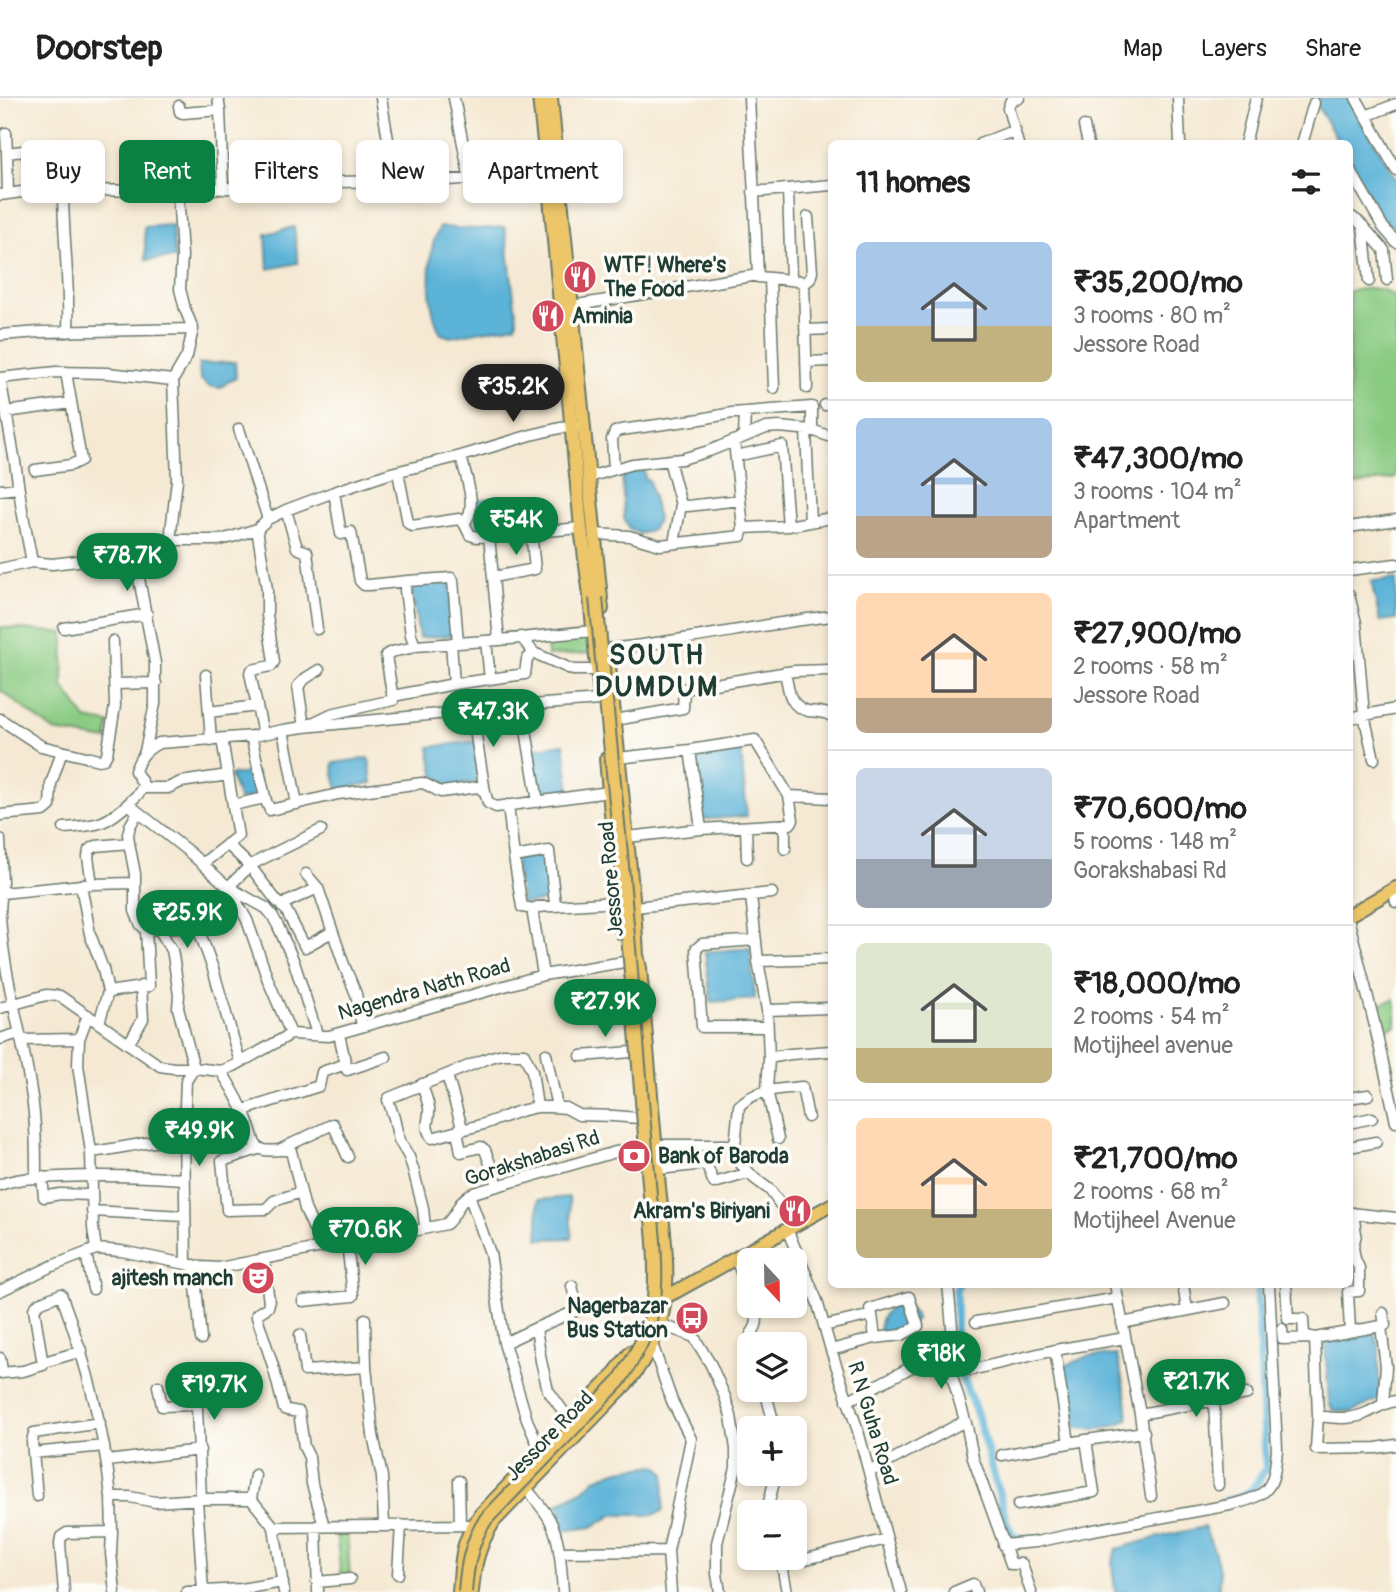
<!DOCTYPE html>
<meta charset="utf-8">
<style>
body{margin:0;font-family:Pangolin,sans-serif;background:#f6f6f6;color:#222;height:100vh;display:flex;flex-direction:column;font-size:26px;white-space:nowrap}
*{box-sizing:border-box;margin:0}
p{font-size:23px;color:#767676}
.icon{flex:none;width:38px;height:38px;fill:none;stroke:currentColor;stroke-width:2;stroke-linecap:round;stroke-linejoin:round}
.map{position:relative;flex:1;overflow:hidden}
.side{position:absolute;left:828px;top:42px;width:525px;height:1148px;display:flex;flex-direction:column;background:#fff;border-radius:10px;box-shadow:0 4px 10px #0003}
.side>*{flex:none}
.banner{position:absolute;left:21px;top:42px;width:665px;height:63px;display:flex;gap:14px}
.needle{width:46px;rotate:158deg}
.tools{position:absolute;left:737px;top:1150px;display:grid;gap:14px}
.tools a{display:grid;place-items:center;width:70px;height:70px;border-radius:10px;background:#fff;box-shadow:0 4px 10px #0003;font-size:35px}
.price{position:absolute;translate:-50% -60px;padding:0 16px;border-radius:24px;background:#0b8043;color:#fff;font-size:23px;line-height:46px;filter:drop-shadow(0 2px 4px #0008)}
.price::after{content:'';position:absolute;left:50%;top:42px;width:21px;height:16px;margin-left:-10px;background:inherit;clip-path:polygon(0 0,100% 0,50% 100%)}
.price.active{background:#222;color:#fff}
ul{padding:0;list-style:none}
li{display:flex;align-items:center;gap:21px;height:175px;padding:0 28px}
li+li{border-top:2px solid #e0e0e0}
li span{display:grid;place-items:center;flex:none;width:196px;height:140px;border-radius:10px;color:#555}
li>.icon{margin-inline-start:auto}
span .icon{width:84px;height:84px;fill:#fffc;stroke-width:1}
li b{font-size:30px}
h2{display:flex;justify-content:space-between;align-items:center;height:84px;padding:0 28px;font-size:30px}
.chip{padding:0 24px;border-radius:10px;background:#fff;box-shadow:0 4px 10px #0003;font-size:24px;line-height:63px}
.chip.active{background:#0b8043;color:#fff}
header{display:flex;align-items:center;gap:42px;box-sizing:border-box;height:98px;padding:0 35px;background:#fff;border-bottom:2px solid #e0e0e0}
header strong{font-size:33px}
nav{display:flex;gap:38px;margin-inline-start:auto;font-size:24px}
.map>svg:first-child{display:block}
</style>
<header>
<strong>Doorstep</strong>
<nav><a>Map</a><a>Layers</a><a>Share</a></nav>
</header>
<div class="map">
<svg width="1396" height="1494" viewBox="0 0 1396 1494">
<rect width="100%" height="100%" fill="#fdfcf7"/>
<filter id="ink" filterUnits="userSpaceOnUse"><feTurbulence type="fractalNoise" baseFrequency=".0143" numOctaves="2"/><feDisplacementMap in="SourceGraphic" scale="14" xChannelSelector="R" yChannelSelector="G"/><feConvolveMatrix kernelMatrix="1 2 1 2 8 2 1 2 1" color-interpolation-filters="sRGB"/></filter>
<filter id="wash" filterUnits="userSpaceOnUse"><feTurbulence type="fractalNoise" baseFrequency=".00686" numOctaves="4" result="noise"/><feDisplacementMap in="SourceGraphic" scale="28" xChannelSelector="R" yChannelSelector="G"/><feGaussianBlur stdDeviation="1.57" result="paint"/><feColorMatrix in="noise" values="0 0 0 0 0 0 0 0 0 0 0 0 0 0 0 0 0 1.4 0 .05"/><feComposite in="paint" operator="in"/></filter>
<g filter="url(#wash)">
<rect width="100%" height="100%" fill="#f5e9d3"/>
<path fill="#8acb82" stroke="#54845b" stroke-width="2" d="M1370,190l13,2 13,7v181l-47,8v-195z
M0,529l64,6 -1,53 23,33 23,4 -2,17 -53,-9 -54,-41z
M593,535l2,20 -47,3 -1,-19z
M1394,901l2,5v21l-17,7 -6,-25z
M347,1429l3,52 -9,1 -5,-50z"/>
<path fill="#5bb3d8" stroke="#3d7886" stroke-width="2" d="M1313,0h35l48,80v58l-12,-12 -35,-62v-18l-10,-1z
M172,127l3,33 -29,2 -2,-33z
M294,129l4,36 -30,6 -2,-35z
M440,129l34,2 31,-2 12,93 -1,5 -66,12 -9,-3c-14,-25 -16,-82 -1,-107z
M235,264l1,16 -10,5 -5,5 -12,-2 -9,-7 -1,-15z
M644,372l1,9 4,1 9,39 -6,11 -12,4 -11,-5 -5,-11 -2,-43z
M506,399l2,28 -30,4 -5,-29z
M450,481l6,56 -37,3 -8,-54z
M1396,481v40l-16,2 -9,-40z
M475,643l6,40 -44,8 -8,-42z
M564,646l6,48 -25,6 -7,-4 -7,-45z
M741,652l6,66 -47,4 -5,-66z
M369,660l3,25 -34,6 -4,-14 -1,-12z
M256,674l6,23 -23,5 -9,-25z
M545,757l6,45 -29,4 -7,-45z
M750,850l5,51 -44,3 -6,-50z
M569,1099l3,41 -34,1v-39z
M902,1199l15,21 -10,13 -28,2c1,-21 9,-23 23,-36z
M1365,1236h9l5,12v53l-27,13 -19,-2 -4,-7 -4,-60 15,-5z
M1117,1257l9,42 2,22c-15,10 -32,12 -51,9l-15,-61 26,-11z
M656,1367l9,7 -2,39 -11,4h-39l-21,12 -29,4 -5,-27 26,-14 11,-11 24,-9z
M1204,1429c10,22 19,41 14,65h-103l-3,-28 4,-15 43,-12z"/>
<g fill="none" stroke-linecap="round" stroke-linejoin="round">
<path stroke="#5bb3d8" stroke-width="8" d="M959,1186l-3,6v45l7,45 14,34 30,109 6,14 13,2 6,-1
M1223,1404c27,-8 29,-9 43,-34l-9,-184"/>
</g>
</g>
<g filter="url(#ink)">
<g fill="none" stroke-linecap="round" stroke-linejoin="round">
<defs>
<path id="minor" d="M218,0l2,12 3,79
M381,0l14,83
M454,0l16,82
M749,0l9,177v2l12,1 4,110
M1178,0l2,46
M1356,0l40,72
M179,8l1,6 3,1 37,-3
M1366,18l30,-12
M1084,28l4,18
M6,35l1,20 47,-6 4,43
M980,46l35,-14
M1018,46l-10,-36 3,-8 8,-2
M1245,46l11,-46
M1302,46l12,-41
M7,55l1,40
M1349,70l34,59 13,15
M149,80v13
M788,91l3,91
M63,92c0,48 7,95 5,142
M753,94l78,-7
M0,97l29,-4 29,-1 120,1 157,-9 60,-1 16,1 124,-7 19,2
M1349,117l10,7 25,28 3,30
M1363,128l6,55
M770,180l30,3 4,3 3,104
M804,186l6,-5 2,-7 -4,-55
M565,209l193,-32
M806,232l25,-1
M0,237l40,-3 153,-3
M806,264l25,-1
M0,280l56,-6 51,1 66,7 4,100 -7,60
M0,280l15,84 7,48 10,52
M173,282l14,-24 6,-27 -8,-20 -5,-20 2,-33 -4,-65
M825,307l6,-1
M6,314l65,-9
M239,331l29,90
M806,332l4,92
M744,339l1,-25
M461,358c4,18 18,53 3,67
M736,358l46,-10 6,80
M669,362l12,45 7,1 52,-6
M614,371l-2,-30 3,-7 6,-2 80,-11 31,-6 80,-6v23
M35,372l36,-5 10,-5 -15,-88
M398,374l10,51 4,3 47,-7 5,4 6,12 7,2 104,-9
M589,379l43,-13 50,-5 27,-8 57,-23 13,-1 33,3 19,7
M0,392l18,-2
M334,394l7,42 10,-2 9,49 4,4h5l39,-4
M286,412l11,38 10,4 10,77
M1349,429l47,-7
M743,430l45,-2 43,-8
M257,431l10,60v26l7,47 -3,4 -19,4 -2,3 13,61
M594,436l35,2 31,9 81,-9 2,-8 -9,-87
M489,438l10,104
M674,445l7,-38
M133,449l22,116v41l-10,47
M0,471l32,-7 20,2 34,-4 73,-20h60l13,-3 25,-8 11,-10 18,-9 48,-18 57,-19 70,-17 70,-21 29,-7 18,-1
M1349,472l47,-6
M493,479l42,-8 -4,-37
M1349,497l7,28 8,92 10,44
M64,530l83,-14
M521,539l13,16 39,17h24
M486,543l4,38
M451,545l3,41
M458,545l41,-3 94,-9
M607,551c75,-7 149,-24 224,-33
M319,572l-13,8 -8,8 6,41 27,-13 62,-14 -7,-45c8,-6 20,-4 29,-9l-4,-11 -6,-45 1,-7 2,-2 43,-3 2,2 5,63 -43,3
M785,574c4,18 3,34 23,39 8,1 16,0 23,5
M206,577l5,65
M115,586l41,-1
M393,598l61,-12 71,-10 2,-15 7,-6
M522,608l16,96
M472,613l13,81
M209,614l48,-6
M1349,620l47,-9
M0,621l41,27 58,14 5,-1 3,-5 8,-48 -2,-65
M615,622l68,-12 1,-19 110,-18 37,-1
M283,632l14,74
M251,638l15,65 4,9 68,-16 84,-11c8,2 12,7 19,9l37,-5 7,5 3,11 8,4 113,-15
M690,652l11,79
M618,660l72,-8 65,-10 34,56 42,2
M143,690h25l13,-6 47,-7
M128,706l61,48 39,35 19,33 21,60 23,54
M233,707l32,-7
M508,707l6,52 8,50 12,2
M138,714l-8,14 -2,8 1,9 6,31v37l6,14 5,5
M0,717l44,-4 6,-5 1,-22 11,-33
M746,729l1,31
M64,730c33,-3 41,-2 66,-26 6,-6 12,-10 13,-18l-8,-13c5,-14 10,-21 24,-28l95,-7 29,-6 21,-3 227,-22 69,-5
M627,739l74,-8 89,-5 3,-4 -4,-24
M0,741l2,43 -2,30
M227,746l23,22 26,34 10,10 19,37 27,-15
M785,751v-25
M514,759l35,-6 6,53
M202,766l36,-28 -16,-97
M306,776l12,14 26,77 12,29 6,32
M92,786l-4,-27 1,-7 7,-4 33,-3
M81,787l9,49 13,35 5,23
M1394,792l2,12
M2,795l90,-9 43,-1
M751,798l7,65 9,49 2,48 -2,32 11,49
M282,809l5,-5 31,-14
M0,817c3,60 22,117 31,176 5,29 5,58 5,87
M1349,824l25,100 22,100
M159,831l13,21 1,5 6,40 -1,13 16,60 -8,13 -2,50 2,133
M756,842l-54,4 -6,5 6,78h65
M758,863l73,-2
M543,877l-10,-60 1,-6 3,-2 81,-5 16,5 138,-14
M0,910l46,-13 14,1 100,70 14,2h20l27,3 13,-5 57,-32 38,2 214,-61 81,-13 9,-5
M767,912l64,-2
M88,917l-9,24 -1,26 13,87 2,76 3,21
M99,925l9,-31 41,-6 -3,-56 48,-3 5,3 14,39 27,93
M317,936l-23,-72 -16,-36 -6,-11 -6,-7 -38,-21 22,-21 10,-6 61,-30
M339,936l8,36 39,-13
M0,941l19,-6
M21,942l58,-1
M129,945l14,-24 -2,-33
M546,956l11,53
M581,958l51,-4
M769,960l21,-4 41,-3
M221,973c16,24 27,46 34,73 9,12 24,3 36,7l14,58 17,38
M447,977l14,49 -3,12 3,16 20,-5 4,3 13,35
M422,986c2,8 6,17 7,24 1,14 -6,17 3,30l52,-14 36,-13 17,-4h15l14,1 13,7 35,1 24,2
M1349,1000l19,-3
M244,1012l75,-24 3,-14 24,-8
M1349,1025l23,-5
M1349,1049l27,-5
M258,1051l-36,12 5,49 39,-1 8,-8 27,-9
M279,1052l54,-26 15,33
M91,1054c31,-3 61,-13 93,-12
M658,1071l48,-5 8,19 35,-10
M42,1079l2,20 16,-3 31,1
M0,1087c18,-8 40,-7 59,-8 42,-2 83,-1 125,2
M469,1097l21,58 14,90 23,77 7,16 4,8 6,4
M92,1113l92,5
M1350,1115l46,5
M795,1127l-25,-35 -16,-12 -13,-14 -6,-19 4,-39c16,-17 41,-17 63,-19l6,30
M425,1130l-2,-20 -10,-39 -4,-12 -10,-17 -5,-22 -6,-18 1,-2 102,-41 12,-3h21l8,17 5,36
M787,1131l30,72 14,49 27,81 43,161
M86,1155l7,36
M736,1161l13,34
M264,1162l5,43 -1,4 -11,7v3l16,49 11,43 3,1 12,2 5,35 5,10 3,27 12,42
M194,1167l7,74
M948,1186l4,43 -1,14 -4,18 20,68 6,31 38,106h11l9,28
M1115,1186l25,130 11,82
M1183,1186l4,26
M1286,1186l2,35h15l1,16 11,3 3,78c16,2 31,4 46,-2 13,-5 17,-11 32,-13
M0,1193l52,-25 44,-17 25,2 80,16 18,1 128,-26 39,-5 60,-13c14,-12 10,-23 27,-31l153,-44 30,-4h79
M303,1203l50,-5 -6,-54
M872,1217l3,23
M365,1221l1,48
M976,1224l142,-24
M1122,1225l103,-20
M660,1226l34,13 17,28 14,32 6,19 5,33v19l-19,75v31l3,18
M824,1228l48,-11 -2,-6 39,-12 9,29 -16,9 -27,3 -44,12
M1381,1228l4,-1 -2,-12
M1282,1231l1,10 32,-1 66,-12 5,41 -3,36
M1350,1233l-2,-39 11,-1v-23l-4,-9 -2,-12 3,-13 -3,-21
M300,1237l5,36 61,-4 7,68 9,42 2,48
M504,1245l32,-15
M648,1245l4,1 20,57 19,38 -23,112 3,41
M753,1246l-2,-10c8,-10 7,-16 2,-28
M1055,1252l14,93
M0,1260l2,12 -2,3
M44,1264l38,-11
M971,1272l84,-20 70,-12
M1,1275l22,-2 20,-6 -9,-56 5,-6 22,-9c25,67 43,133 50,203h19l25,5 46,-3h50l23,28 199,-2 5,1
M158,1288l4,20 30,-1 5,2 4,92
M765,1292l10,38
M1214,1302l4,85
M847,1303l76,-40 24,-2
M1140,1316l107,-20
M1318,1318l-2,33 60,-1 20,-3
M570,1323l-22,-31 -7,-29 -5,-33 42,-18 -6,-24
M33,1355l71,-7
M1002,1357l84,-15 58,-8
M107,1363l93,-11
M869,1374l96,-51
M459,1383l1,44
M526,1390c7,9 15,18 21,27 14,22 14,52 16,77
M37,1398l-5,-54 2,-9 66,-10
M111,1399l1,35 -1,21 4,39
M251,1401l4,-24
M197,1402l6,91
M1018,1407l76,-13 -8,-52
M769,1414l-1,-6 8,-32
M316,1428l2,66
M274,1429l10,65
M1003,1447l33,-3 52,-11 142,-26c39,-10 44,-15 47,-56l-8,-165
M559,1454l109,-1
M778,1460l4,7 5,27
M782,1467l105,-26
M398,1476l3,-49
M317,1484l33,-3
M64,1494l-4,-48 1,-7 6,-4 45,-1
M187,1494l54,-3 42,-7
M954,1494l19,-8 3,8"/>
<path id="major" d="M539,0l9,78 33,352 8,60 11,108
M551,0l51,511
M606,661l16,174
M1349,817l47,-27
M659,1199h6l12,-6 154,-86
M459,1494c3,-34 1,-49 22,-78l130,-136 20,-26
M472,1494c2,-28 7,-47 22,-71l134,-139c18,-23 32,-48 36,-77 6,-38 -1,-79 -5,-118 -6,-73 -13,-146 -19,-219l-3,-13 -3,-48 -25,-241"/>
</defs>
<use href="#minor" stroke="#6a796c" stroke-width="13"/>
<use href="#major" stroke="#6a796c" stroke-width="16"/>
<use href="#minor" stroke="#fff" stroke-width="10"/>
<use href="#major" stroke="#ecc669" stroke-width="12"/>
<defs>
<path id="major-bridge" d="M465,1494c2,-27 6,-50 21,-73l133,-138c35,-52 39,-77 35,-139l-33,-388 -25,-256"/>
</defs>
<use href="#major-bridge" stroke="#6a796c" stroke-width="16" stroke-linecap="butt"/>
<use href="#major-bridge" stroke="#ecc669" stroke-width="12"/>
</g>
</g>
<defs>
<symbol id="restaurant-disc" viewBox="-11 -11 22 22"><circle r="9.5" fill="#d1495b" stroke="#fdfcf7"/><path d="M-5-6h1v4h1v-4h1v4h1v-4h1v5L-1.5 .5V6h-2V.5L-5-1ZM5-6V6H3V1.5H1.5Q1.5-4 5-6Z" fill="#fff"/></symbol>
<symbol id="bank-disc" viewBox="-11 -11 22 22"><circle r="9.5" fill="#d1495b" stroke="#fdfcf7"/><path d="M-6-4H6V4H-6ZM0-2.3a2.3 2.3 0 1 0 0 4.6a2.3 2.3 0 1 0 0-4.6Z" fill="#fff"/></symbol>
<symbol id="theatre-disc" viewBox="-11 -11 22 22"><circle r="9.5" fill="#d1495b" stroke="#fdfcf7"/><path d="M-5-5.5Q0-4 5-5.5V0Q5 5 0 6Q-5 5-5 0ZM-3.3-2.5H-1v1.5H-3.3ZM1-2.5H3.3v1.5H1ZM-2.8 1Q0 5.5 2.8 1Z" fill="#fff"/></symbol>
<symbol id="bus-disc" viewBox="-11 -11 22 22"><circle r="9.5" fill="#d1495b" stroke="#fdfcf7"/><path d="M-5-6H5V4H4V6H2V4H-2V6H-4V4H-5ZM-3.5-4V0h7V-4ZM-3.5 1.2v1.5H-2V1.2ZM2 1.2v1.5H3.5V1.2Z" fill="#fff"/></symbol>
</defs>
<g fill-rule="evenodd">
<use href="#restaurant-disc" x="561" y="160" width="38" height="38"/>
<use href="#restaurant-disc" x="529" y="199" width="38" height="38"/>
<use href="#bank-disc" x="615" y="1039" width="38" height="38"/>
<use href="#restaurant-disc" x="776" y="1094" width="38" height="38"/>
<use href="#theatre-disc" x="239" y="1161" width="38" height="38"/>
<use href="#bus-disc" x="673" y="1201" width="38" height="38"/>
</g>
<g text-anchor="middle" stroke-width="7" stroke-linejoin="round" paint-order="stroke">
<g font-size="21" font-weight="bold" fill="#1f3d34" stroke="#fdfcf7" text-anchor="start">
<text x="604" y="174">WTF! Where's<tspan x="604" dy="24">The Food</tspan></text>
<text x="572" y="225">Aminia</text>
<text x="658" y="1065">Bank of Baroda</text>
<text x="770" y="1120" text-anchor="end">Akram's Biriyani</text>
<text x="233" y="1187" text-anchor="end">ajitesh manch</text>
<text x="668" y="1215" text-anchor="end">Nagerbazar<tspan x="668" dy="24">Bus Station</tspan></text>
</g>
<g font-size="21" fill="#1f3d34" stroke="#fdfcf7">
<text transform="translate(611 781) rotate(-95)" y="7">Jessore Road</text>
<text transform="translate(424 891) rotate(-16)" y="7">Nagendra Nath Road</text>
<text transform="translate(532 1060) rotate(-18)" y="7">Gorakshabasi Rd</text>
<text transform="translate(873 1325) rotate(73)" y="7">R N Guha Road</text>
<text transform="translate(549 1338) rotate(-46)" y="7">Jessore Road</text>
</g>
<g font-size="28" font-weight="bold" letter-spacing="2" fill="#1f3d34" stroke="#fdfcf7">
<text x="657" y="566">SOUTH<tspan x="657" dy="32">DUMDUM</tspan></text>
</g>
</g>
</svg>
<div class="tools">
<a><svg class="needle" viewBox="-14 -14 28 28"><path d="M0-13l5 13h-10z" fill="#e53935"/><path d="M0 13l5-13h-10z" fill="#767676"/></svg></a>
<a><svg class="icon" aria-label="layers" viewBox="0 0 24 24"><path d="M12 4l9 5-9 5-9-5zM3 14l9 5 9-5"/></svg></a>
<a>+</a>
<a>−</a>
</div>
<b class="price active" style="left:513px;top:326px">₹35.2K</b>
<b class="price" style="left:516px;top:459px">₹54K</b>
<b class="price" style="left:127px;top:495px">₹78.7K</b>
<b class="price" style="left:493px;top:651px">₹47.3K</b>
<b class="price" style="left:187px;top:852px">₹25.9K</b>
<b class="price" style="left:605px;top:941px">₹27.9K</b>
<b class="price" style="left:199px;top:1070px">₹49.9K</b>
<b class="price" style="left:365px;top:1169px">₹70.6K</b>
<b class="price" style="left:941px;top:1293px">₹18K</b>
<b class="price" style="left:1196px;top:1321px">₹21.7K</b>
<b class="price" style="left:214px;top:1324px">₹19.7K</b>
<div class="banner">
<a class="chip">Buy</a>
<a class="chip active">Rent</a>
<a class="chip">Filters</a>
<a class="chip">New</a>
<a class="chip">Apartment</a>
</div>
<section class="side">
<h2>11 homes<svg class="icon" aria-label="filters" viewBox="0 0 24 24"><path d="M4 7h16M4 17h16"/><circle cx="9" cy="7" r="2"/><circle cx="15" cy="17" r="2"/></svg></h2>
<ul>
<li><span style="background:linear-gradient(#a9c7e8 60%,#c2b280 0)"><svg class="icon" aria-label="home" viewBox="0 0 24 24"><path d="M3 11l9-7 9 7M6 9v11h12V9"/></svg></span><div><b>₹35,200/mo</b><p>3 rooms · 80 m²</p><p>Jessore Road</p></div></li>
<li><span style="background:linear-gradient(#a9c7e8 70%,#b9a48a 0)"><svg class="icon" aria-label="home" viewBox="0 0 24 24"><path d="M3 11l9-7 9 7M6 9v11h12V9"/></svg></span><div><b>₹47,300/mo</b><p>3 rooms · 104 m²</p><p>Apartment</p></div></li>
<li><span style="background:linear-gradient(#ffd9b3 75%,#b9a48a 0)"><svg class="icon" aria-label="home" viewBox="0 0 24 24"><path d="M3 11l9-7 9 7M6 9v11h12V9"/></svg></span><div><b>₹27,900/mo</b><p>2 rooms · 58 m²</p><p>Jessore Road</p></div></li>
<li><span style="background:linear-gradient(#c9d6e8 65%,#9aa5b1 0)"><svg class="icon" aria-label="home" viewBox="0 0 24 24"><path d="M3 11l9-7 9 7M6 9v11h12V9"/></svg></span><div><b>₹70,600/mo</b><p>5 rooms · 148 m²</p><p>Gorakshabasi Rd</p></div></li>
<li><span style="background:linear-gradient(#dfe7d0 75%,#c2b280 0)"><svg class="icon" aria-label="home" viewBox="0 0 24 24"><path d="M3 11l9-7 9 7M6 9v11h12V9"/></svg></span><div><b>₹18,000/mo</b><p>2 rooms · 54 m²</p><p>Motijheel avenue</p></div></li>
<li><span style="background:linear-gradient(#ffd9b3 65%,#c2b280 0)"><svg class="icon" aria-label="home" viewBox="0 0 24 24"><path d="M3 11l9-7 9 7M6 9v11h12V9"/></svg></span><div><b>₹21,700/mo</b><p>2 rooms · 68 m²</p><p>Motijheel Avenue</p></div></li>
</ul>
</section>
</div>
